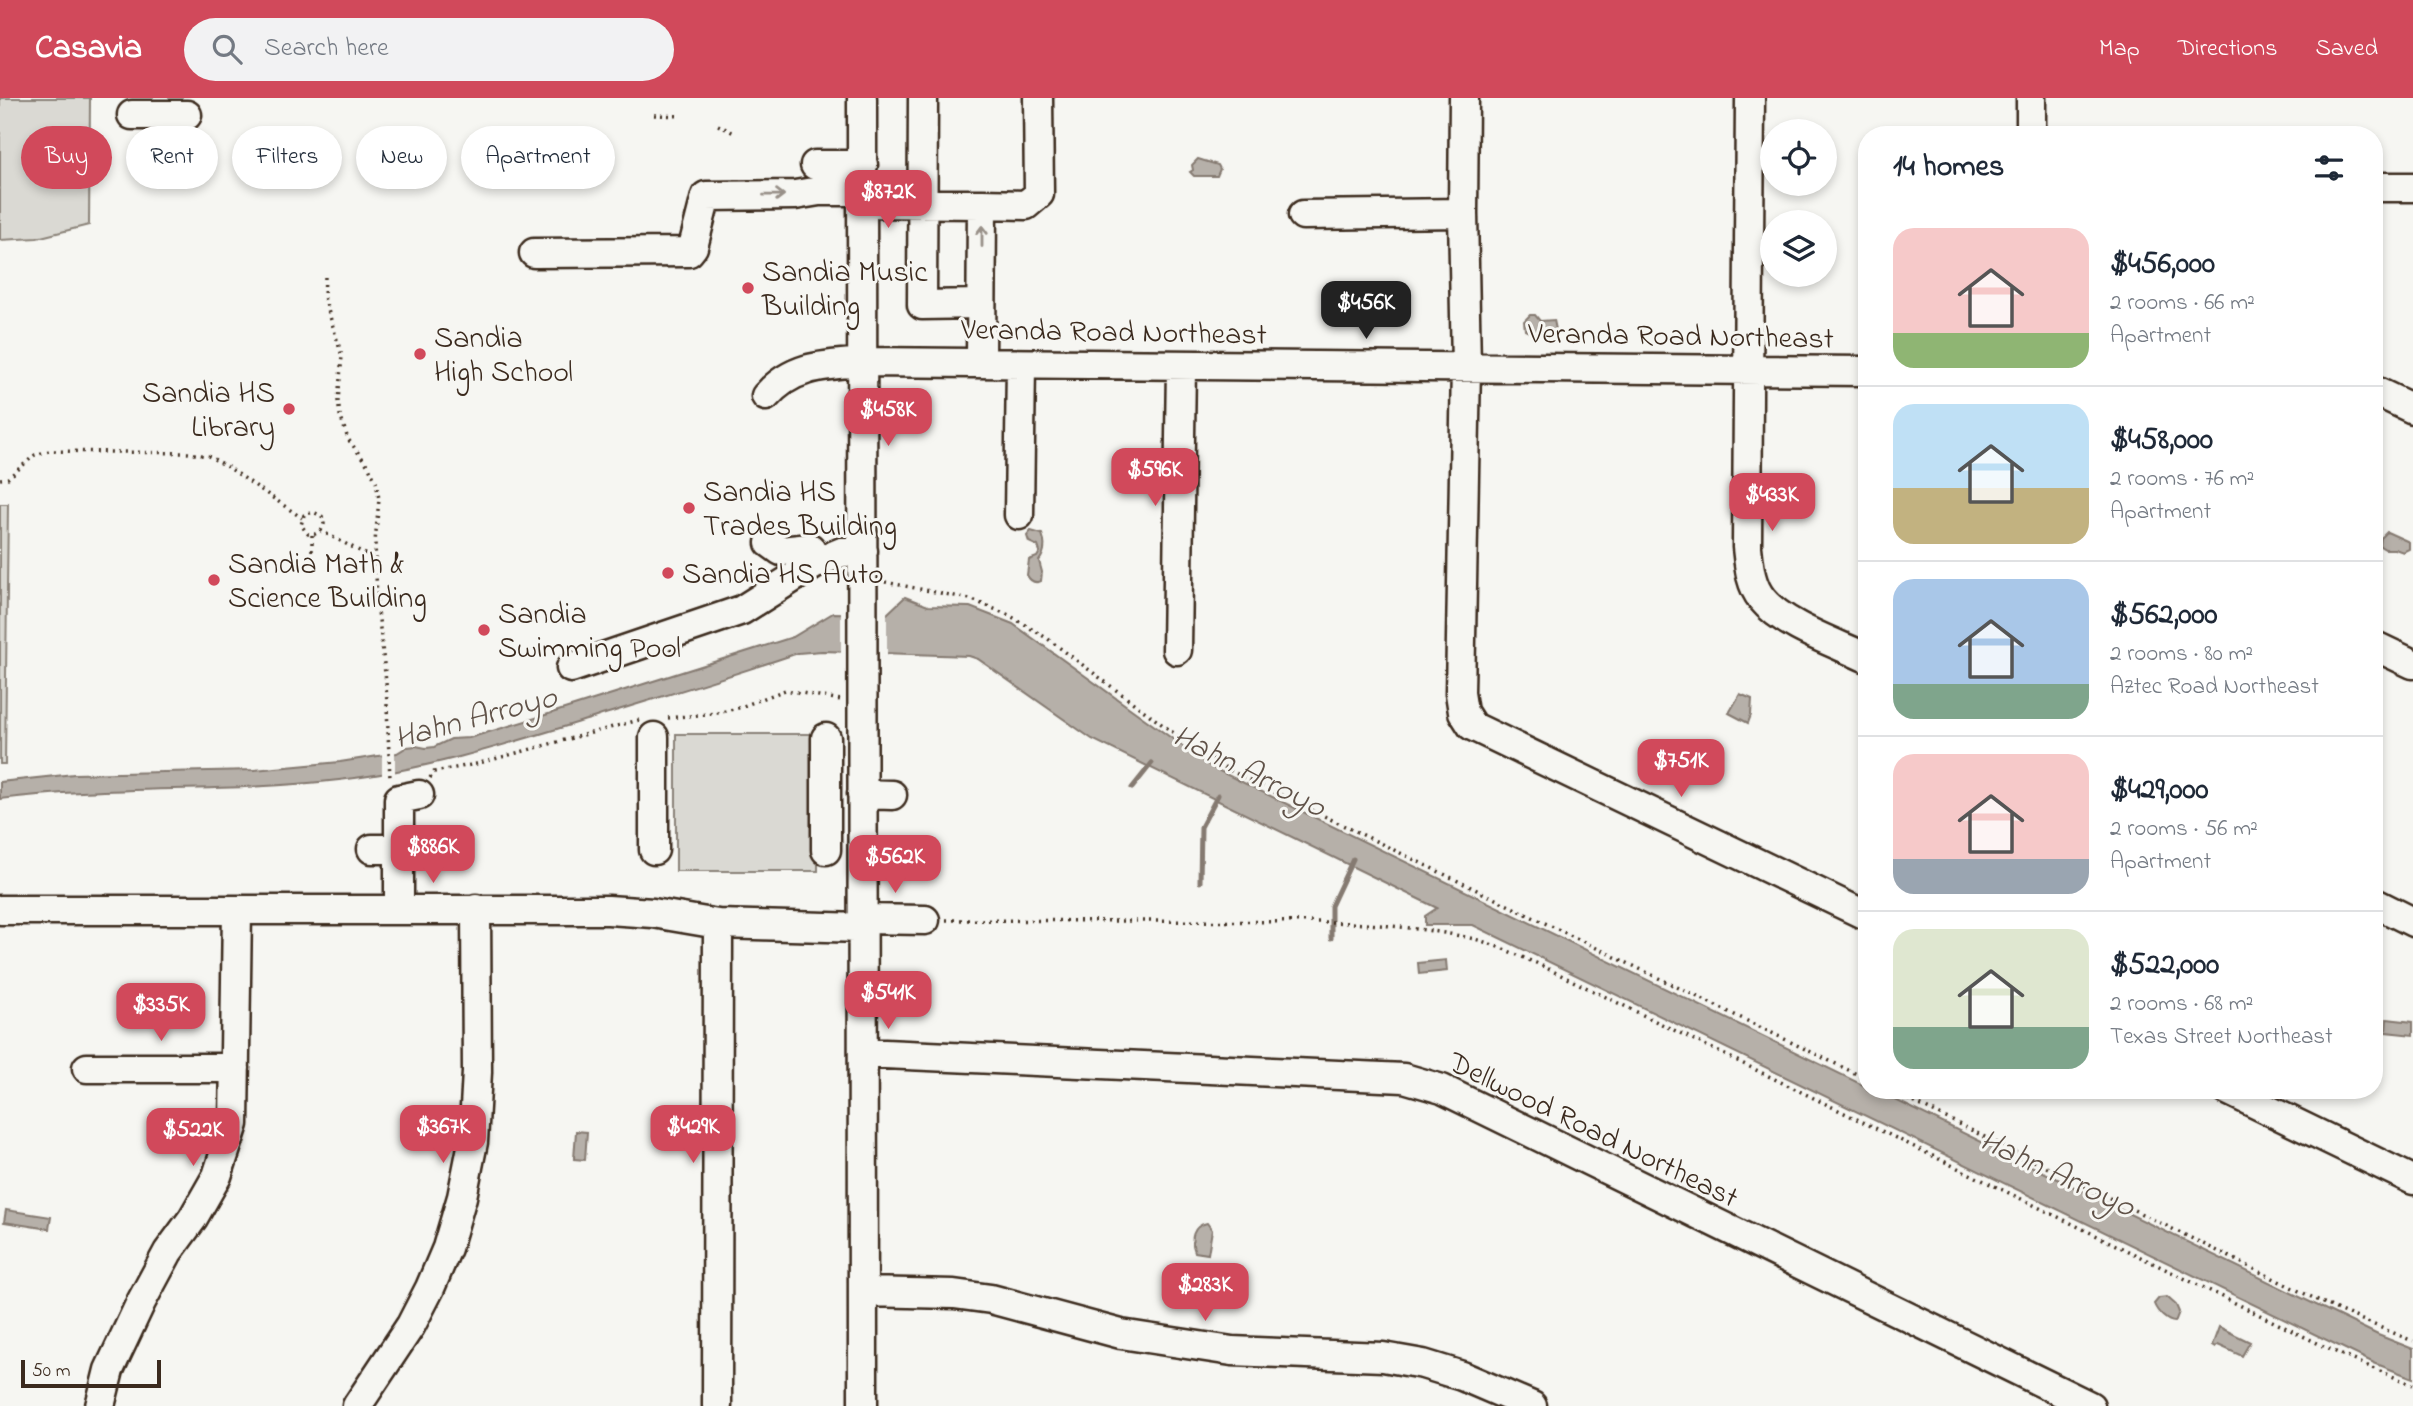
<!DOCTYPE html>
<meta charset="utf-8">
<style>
body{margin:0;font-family:"Indie Flower",sans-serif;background:#f2f2f3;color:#1f2937;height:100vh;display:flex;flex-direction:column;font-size:26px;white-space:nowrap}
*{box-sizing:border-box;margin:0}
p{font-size:23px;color:#747a83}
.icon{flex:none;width:38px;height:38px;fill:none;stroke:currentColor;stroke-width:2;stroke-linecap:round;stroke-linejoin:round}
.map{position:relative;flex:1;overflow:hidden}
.sheet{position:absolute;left:1858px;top:28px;width:525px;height:973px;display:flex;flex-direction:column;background:#fff;border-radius:28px;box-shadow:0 4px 10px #0003}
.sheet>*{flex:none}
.top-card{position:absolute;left:21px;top:28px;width:665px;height:63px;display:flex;gap:14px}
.controls{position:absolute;left:1760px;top:21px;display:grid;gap:14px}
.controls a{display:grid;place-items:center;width:77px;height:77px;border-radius:50%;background:#fff;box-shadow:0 4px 10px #0003;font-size:35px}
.scale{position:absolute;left:21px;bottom:18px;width:140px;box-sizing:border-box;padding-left:7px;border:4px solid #3b2a1e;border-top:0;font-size:19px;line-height:24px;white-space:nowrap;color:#3b2a1e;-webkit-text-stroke:5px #f6f6f2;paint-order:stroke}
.price{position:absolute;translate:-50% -60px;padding:0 16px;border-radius:14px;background:#d1495b;color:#fff;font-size:23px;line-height:46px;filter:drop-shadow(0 2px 4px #0008)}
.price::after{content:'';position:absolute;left:50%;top:42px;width:21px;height:16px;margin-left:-10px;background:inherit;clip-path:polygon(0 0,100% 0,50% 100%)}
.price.selected{background:#222;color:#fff}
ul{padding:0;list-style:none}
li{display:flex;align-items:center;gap:21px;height:175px;padding:0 35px}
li+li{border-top:2px solid #e0e1e3}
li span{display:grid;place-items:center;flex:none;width:196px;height:140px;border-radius:21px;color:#555}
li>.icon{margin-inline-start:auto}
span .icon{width:84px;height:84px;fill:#fffc;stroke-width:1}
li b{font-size:30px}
h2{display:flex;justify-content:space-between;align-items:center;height:84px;padding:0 35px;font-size:30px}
.tag{padding:0 24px;border-radius:32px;background:#fff;box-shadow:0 4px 10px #0003;font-size:24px;line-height:63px}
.tag.selected{background:#d1495b;color:#fff}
header{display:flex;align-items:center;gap:42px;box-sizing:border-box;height:98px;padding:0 35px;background:#d1495b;color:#fff}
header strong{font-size:33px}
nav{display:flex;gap:38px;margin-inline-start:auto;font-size:24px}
.search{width:490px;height:63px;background:#f2f2f3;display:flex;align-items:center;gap:18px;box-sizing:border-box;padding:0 24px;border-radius:38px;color:#747a83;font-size:26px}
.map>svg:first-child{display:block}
</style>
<header>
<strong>Casavia</strong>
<div class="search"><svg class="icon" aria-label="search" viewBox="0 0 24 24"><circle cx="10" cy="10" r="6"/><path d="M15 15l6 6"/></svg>Search here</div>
<nav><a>Map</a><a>Directions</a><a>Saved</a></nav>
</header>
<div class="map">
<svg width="2413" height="1308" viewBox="0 0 2413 1308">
<rect width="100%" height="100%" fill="#f6f6f2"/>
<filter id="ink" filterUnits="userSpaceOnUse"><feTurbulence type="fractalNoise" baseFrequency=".0143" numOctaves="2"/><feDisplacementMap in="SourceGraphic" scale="14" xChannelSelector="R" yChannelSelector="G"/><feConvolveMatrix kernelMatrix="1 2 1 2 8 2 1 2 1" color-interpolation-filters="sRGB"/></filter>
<g filter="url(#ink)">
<path fill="#dad9d3" stroke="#8a8278" stroke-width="2" d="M0,0h90l-1,127 -52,13 -37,2z
M0,406h8l-3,260h-5z
M676,636h142v137h-142z"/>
<path fill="#b6b0a9" stroke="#857a71" stroke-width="2" d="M1198,61l20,6 2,4 -3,7h-23l-4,-4 3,-2 -1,-5z
M1530,217h5l5,6 14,-1 2,10c-9,8 -21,5 -31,0l-1,-9z
M1031,433l11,3c4,10 3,19 -3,27l3,11 -1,9c-7,3 -11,0 -14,-6l2,-15 8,-3 3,-5 -2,-6 -9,-4 -2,-6z
M2387,434l22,10v7l-6,3 -8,-3h-10l-5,-3 1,-8z
M905,499l23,9 42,1 43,17 200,144 654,319v3h8l503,245 35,14v29l-39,-15 -901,-438h-48v-9l12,-8 -345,-169 -114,-80 -9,-3 -147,-5 -24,2c-67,23 -135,43 -202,64 -85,26 -169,53 -257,63 -113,13 -226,5 -339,19v-17l74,-8 180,-4 86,-8 57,-9 10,-6 9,-1 10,2 8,-1 17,-8 18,-1 70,-21 254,-80 40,-24 54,1z
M1740,596l12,5 -1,16 -3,8 -19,-10z
M1446,862l1,11 -28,3 -1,-11z
M2387,921l26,3v13l-27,-3z
M576,1033l11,1 -2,28 -11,-1z
M6,1112l45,7 -2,12 -45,-7z
M1207,1125l5,7 -4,24 -13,-2c-5,-13 -3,-26 12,-29z
M2167,1199l9,8 3,7 -4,10c-8,0 -18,-10 -21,-18l5,-6z
M2219,1229l31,15 -8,14 -24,-11 -3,3 -3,-2z"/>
<path fill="#f6f6f2" d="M841,513h46v45l-46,-1z
M395,652v25l-13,2v-25z"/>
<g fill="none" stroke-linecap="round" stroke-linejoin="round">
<path stroke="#857a71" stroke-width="5" d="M1132,690l20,-25
M1200,784l1,-55 17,-32
M1331,840v-32l22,-47"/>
<defs>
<path id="minor" d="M862,0l1,1308
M923,0l-1,207 59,-1
M1464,0l-1,115 3,153 -6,327 3,19 9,14 395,190
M1750,0l-3,449c2,18 3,37 15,52 22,27 74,44 105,59
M132,17h55
M2031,37v-37
M815,67h48
M2375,89h38
M863,105l119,1
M1303,117l160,-2
M534,155l155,-1 4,-5 13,-51 89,-1 24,-4h44
M981,265l1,-159 44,1 13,-11 -1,-96
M2375,293l38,18
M766,298c27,-31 59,-31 98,-34l1003,9
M1019,417l2,-151
M770,445l11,8 29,-3
M2375,548l38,18
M1177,552l4,-284
M571,570l171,-58 76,-48 24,-10 21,-1
M826,640v112
M862,696l30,1
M372,751h47
M654,752v-113
M2375,805l38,19
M399,811v-110l20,-4
M0,812h608l45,3 65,11 145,4
M863,821l62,1
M863,955l541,25 38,11 648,317
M87,970h148
M2227,992l186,90
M864,1194l90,2 37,5 130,35 111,17 151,6 40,7 39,12 70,30
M100,1308l9,-36 32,-68 27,-50 25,-34 24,-42 17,-52 3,-214
M357,1308l54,-81 19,-37 17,-40 15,-51 11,-55 4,-70 -1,-163
M717,1308l1,-482"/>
</defs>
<use href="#minor" stroke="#3b2a1e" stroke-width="33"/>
<path stroke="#3b2a1e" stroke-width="3.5" stroke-dasharray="2 5" stroke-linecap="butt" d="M654,17l27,1
M718,27l16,8
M325,179l-1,20 18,59 -4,45 2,14 8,24 21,28 7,15 3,17 -4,43 2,60 9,80 4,98
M0,381l8,-1 27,-23 14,-4 139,2 20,3 17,9 77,53
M321,433l3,-7 -2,-8 -9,-4 -9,3 -3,10 7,9h7l6,-3 56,29
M312,437v21
M885,484l85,17 39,16 39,24 127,95 54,36 638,309
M668,620l49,-5 21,-5 47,-18 56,10
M430,680l4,-6 42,-8 163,-44
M946,822l384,2c47,2 94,6 140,16 23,5 44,16 66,25l806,392 71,30
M1889,992l449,220 75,31"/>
<use href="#minor" stroke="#f6f6f2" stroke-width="28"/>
</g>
<defs><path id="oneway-shaft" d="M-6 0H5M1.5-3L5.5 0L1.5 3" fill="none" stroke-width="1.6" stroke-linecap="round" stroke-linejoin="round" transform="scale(1.75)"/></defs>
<g stroke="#989088">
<use href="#oneway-shaft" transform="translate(774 97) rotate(-1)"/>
<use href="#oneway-shaft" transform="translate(982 138) rotate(-90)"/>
</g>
</g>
<g fill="#d1495b" stroke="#f6f6f2" stroke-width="2.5">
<circle cx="748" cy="190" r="7"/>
<circle cx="420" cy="256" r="7"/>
<circle cx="289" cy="311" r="7"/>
<circle cx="689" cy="410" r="7"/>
<circle cx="668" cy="475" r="7"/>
<circle cx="214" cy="482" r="7"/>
<circle cx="484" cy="532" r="7"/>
</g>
<g text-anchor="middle" stroke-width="6" stroke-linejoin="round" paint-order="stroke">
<g font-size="30" fill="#3b2a1e" stroke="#f6f6f2" text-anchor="start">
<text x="762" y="183">Sandia Music<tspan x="762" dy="34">Building</tspan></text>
<text x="434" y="249">Sandia<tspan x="434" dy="34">High School</tspan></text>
<text x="275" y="304" text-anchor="end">Sandia HS<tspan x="275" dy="34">Library</tspan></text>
<text x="703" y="403">Sandia HS<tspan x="703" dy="34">Trades Building</tspan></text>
<text x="228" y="475">Sandia Math &amp;<tspan x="228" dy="34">Science Building</tspan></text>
<text x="682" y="485">Sandia HS Auto</text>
<text x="498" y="525">Sandia<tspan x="498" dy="34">Swimming Pool</tspan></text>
</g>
<g font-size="30" fill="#3b2a1e" stroke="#f6f6f2">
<text transform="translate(1114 233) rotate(1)" y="10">Veranda Road Northeast</text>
<text transform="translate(1681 237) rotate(1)" y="10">Veranda Road Northeast</text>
<text transform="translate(1594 1031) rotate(26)" y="10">Dellwood Road Northeast</text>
</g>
<g font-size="32" font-style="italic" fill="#605248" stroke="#f6f6f2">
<text transform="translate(475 618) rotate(-15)" y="11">Hahn Arroyo</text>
<text transform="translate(1250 672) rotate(27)" y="11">Hahn Arroyo</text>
<text transform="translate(2058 1074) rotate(25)" y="11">Hahn Arroyo</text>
</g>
</g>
</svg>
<div class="controls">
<a><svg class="icon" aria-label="locate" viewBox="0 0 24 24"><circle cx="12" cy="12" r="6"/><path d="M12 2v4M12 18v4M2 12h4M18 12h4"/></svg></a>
<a><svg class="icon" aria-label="layers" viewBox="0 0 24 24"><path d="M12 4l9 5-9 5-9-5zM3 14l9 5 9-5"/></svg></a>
</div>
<div class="scale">50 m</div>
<b class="price" style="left:888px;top:132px">$872K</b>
<b class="price selected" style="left:1366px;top:243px">$456K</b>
<b class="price" style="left:888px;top:350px">$458K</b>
<b class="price" style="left:1155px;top:410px">$596K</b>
<b class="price" style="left:1772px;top:435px">$433K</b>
<b class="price" style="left:1681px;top:701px">$751K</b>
<b class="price" style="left:433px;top:787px">$886K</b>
<b class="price" style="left:895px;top:797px">$562K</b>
<b class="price" style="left:888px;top:933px">$541K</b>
<b class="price" style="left:161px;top:945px">$335K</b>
<b class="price" style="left:443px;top:1067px">$367K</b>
<b class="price" style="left:693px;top:1067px">$429K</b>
<b class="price" style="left:193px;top:1070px">$522K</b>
<b class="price" style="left:1205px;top:1225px">$283K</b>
<div class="top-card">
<a class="tag selected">Buy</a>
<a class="tag">Rent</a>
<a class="tag">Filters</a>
<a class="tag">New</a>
<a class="tag">Apartment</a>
</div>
<section class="sheet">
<h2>14 homes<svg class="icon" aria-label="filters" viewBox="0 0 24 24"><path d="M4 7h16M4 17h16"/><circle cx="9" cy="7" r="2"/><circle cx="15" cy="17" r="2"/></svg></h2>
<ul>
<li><span style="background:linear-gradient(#f6c9c9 75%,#8fb573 0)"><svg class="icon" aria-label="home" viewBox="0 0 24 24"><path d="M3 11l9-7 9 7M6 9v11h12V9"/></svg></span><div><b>$456,000</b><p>2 rooms · 66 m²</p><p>Apartment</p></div></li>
<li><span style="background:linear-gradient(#bfe0f5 60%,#c2b280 0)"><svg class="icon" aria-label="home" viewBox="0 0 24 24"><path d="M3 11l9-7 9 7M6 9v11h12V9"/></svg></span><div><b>$458,000</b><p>2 rooms · 76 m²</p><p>Apartment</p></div></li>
<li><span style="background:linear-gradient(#a9c7e8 75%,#7fa58c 0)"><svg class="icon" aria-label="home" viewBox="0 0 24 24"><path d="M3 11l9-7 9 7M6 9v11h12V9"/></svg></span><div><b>$562,000</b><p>2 rooms · 80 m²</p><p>Aztec Road Northeast</p></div></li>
<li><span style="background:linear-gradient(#f6c9c9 75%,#9aa5b1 0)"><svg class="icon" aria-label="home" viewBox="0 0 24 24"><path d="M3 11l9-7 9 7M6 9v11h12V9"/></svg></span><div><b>$429,000</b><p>2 rooms · 56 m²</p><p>Apartment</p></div></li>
<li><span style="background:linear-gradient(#dfe7d0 70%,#7fa58c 0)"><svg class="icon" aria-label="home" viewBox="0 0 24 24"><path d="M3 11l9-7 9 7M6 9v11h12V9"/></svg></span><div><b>$522,000</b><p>2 rooms · 68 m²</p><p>Texas Street Northeast</p></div></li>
</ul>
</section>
</div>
